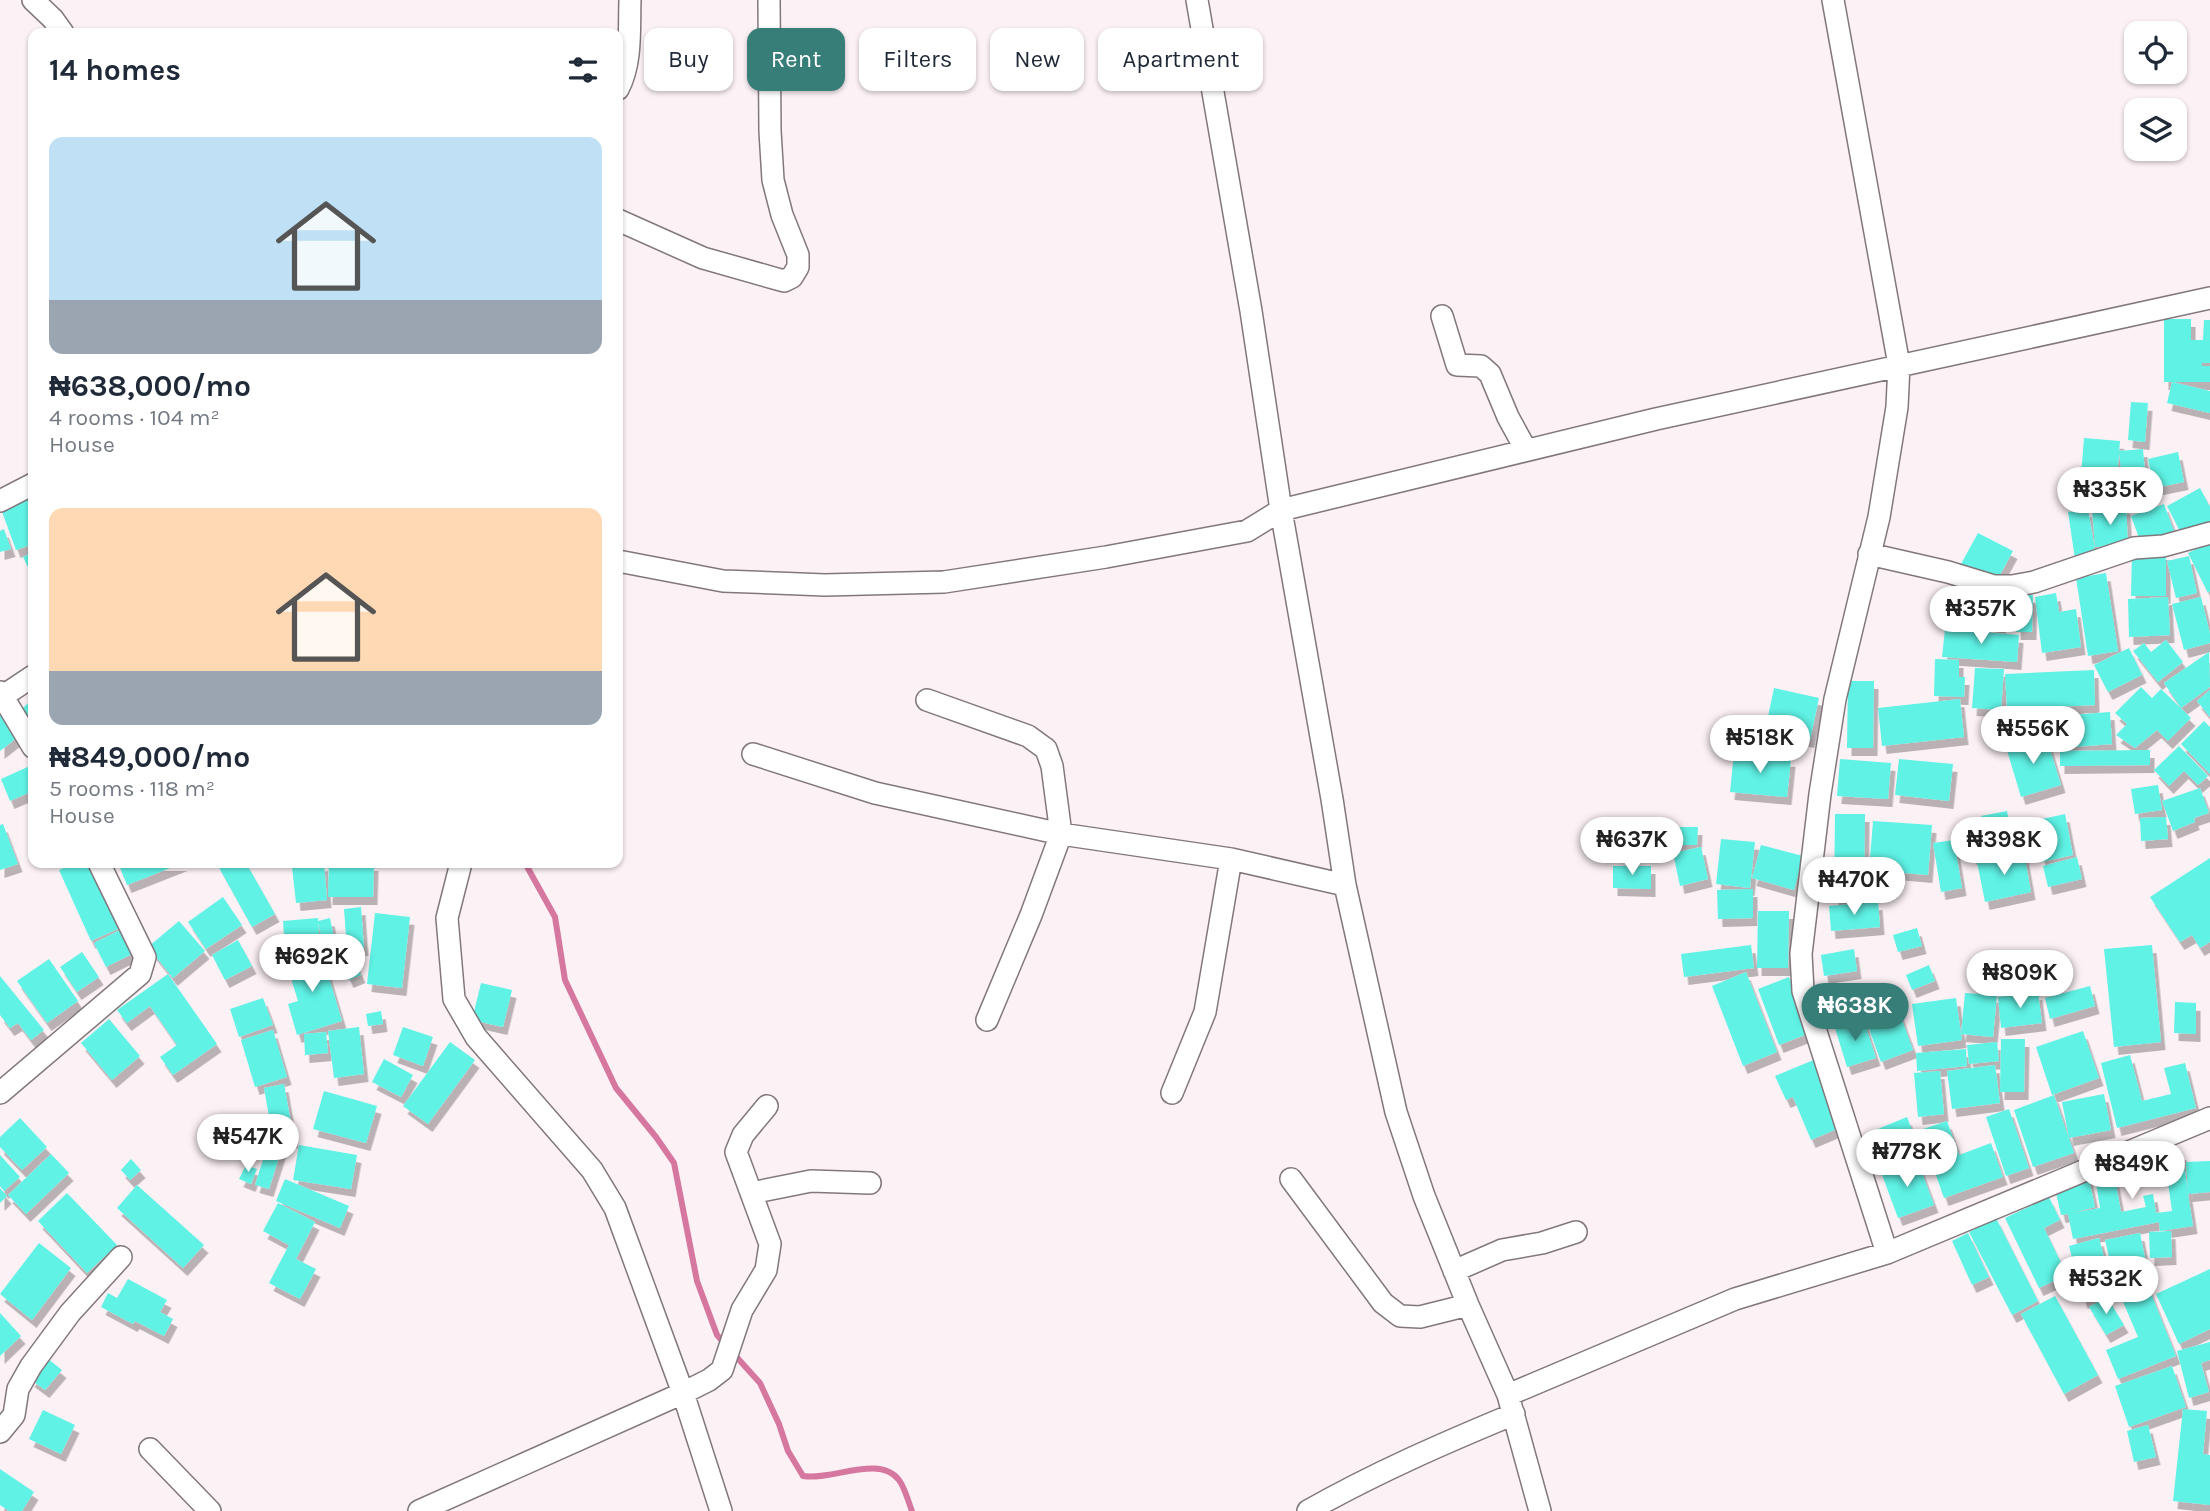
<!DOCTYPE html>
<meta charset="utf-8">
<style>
body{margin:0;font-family:Karla,sans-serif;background:#f2f2f3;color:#1f2937;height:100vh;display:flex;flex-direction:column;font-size:26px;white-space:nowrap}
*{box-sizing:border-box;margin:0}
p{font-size:23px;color:#747a83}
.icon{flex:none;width:38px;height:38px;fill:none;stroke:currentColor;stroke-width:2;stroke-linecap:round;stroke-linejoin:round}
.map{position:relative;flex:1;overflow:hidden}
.side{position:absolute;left:28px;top:28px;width:595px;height:840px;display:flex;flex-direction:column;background:#fff;border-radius:14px;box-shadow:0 2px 5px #0004}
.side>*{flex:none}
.top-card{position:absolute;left:644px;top:28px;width:665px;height:63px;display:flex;gap:14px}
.controls{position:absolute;left:2124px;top:21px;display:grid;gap:14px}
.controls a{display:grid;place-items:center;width:63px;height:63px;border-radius:14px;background:#fff;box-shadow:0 2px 5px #0004;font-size:35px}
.price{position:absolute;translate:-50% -60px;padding:0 16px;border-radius:24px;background:#fff;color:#222;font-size:23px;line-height:46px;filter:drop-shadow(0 2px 4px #0008)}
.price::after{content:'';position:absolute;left:50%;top:42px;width:21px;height:16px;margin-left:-10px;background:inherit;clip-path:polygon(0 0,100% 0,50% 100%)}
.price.current{background:#377e78;color:#fff}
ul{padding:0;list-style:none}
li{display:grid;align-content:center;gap:14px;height:371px;padding:0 21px}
li span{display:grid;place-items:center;height:217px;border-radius:14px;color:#555}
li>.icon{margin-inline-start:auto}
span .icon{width:126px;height:126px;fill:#fffc;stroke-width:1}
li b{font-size:30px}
h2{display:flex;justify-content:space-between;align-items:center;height:84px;padding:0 21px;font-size:30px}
.chip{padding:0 24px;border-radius:14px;background:#fff;box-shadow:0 2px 5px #0004;font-size:24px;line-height:63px}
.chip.current{background:#377e78;color:#fff}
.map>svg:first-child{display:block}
</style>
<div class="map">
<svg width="2210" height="1511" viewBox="0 0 2210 1511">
<defs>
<filter id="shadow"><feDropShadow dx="4.5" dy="8" stdDeviation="0" flood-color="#0004"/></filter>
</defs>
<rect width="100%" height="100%" fill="#fcf1f5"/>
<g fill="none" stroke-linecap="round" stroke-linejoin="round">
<path stroke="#d5779f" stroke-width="6" d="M525,863l30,54 10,63 51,108 40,49 18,26 23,118 20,54 8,9
M732,1352l28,31 19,41 9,27 15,25c29,5 76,-22 96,4 6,8 9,21 13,31"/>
</g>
<path fill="#5ff2e5" filter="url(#shadow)" d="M2164,319h27v21h12l1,-20h6v43h-8v3h8v16h-46z
M2172,382l38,9v22l-43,-10z
M2131,402l17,1 -3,39 -17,-2z
M2084,438l36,3 -4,50 -36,-3z
M2143,449l4,48 -23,2 -5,-48z
M2178,452l6,30 -30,6 -6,-29z
M2200,488l10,19v17l-26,15 -17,-33z
M33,497v47l-17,6 -15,-41z
M2164,504l11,30 -33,12 -11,-30z
M2126,506l2,39 -33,2 -3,-38z
M2088,509l8,47 -21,3 -7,-47z
M4,529l7,20 -11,3v-21z
M1978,533l35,18 -17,31 -35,-18z
M2210,542v49l-2,2 -20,-40z
M33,552v26l-10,-21z
M2132,552h34v44h-35z
M2189,556l8,37 -21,5 -9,-37z
M2106,573l12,78 -30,5 -12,-78z
M1955,587l51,9 -5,30 -52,-9z
M2056,593l3,19 17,-3 5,38 -39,6 -7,-56z
M2017,594l16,1 -1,37h-16z
M2168,597l2,38 -41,2 -1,-38z
M2201,597l9,37v9l-26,7 -12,-46z
M1945,629l74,6 -2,27 -75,-5z
M2166,640l17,22 -25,20 -25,-31 11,-8 7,9z
M2129,648l13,27 -34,17 -14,-27z
M2209,652l1,35 -29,21 -17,-25z
M1935,659l24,1v17h6l-1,20 -30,-1z
M1975,668l29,1 -3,41 -29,-2z
M2094,670l1,35 -88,4 -2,-35z
M1848,681h26l-1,67h-26z
M2141,687l11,11 9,-9 30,29 -23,23 -11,-11 -22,18 -19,-13 11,-11 -12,-11z
M1774,688l45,10 -9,42 -45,-9z
M2210,690v27l-13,-16z
M33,699v29l-17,-14z
M1960,699l4,38 -82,9 -4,-38z
M2006,710l5,23 -19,4 -4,-24z
M5,711l18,22 -23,18v-36z
M2110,712l2,32 -51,4 -3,-32z
M2204,721l6,6v47l-29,-30z
M2046,736l15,49 -40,12 -15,-50z
M2179,746l29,30 -10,9 -14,-14 -15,15 -15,-16z
M2150,750v15l-90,1v-15z
M1734,753l57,6 -4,38 -57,-5z
M1840,759l51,4 -3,36 -51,-3z
M1899,759l54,5 -4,37 -54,-6z
M32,765l1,26 -23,10 -9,-22z
M2158,785l4,25 -27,4 -4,-25z
M2200,788l9,25 -15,5 1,4 -22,9 -11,-30z
M2007,811l6,31 -26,5 -6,-31z
M1835,814h30l-1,84 -30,-1z
M2065,814l8,41 -31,7 -9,-41z
M1973,817l15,34 -15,7 -15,-34z
M2166,817l2,22 -27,2 -1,-23z
M1873,821l59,4 -4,50 -59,-5z
M3,824l15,40 -18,6v-45z
M1648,827h50l-1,18h-50z
M1721,839l34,3 -5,46 -34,-4z
M1954,840l8,48 -21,4 -8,-49z
M1761,845l42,11 -9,34 -42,-12z
M1701,847l7,32 -28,7 -7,-33z
M2024,853l7,39 -46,10 -8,-40z
M2077,857l5,22 -34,8 -5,-21z
M2210,858v84l-10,6 -8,-13 -12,7 -30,-45z
M75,863h15l30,65 -29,13 -32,-71z
M118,863h65l-56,22z
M218,863h28l29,51 -23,13 -35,-63z
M324,863l3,37 -31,3 -4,-36z
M329,863h45l-1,34h-45z
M1613,866h38v23l-38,-1z
M1753,889v29l-35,1 -1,-29z
M223,897l19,28 -36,24 -18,-27z
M1878,902l2,25 -49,4 -2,-25z
M361,907l3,41 -17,1 -3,-40z
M1758,911h31l-1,57h-31z
M375,913l35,4 -8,71 -35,-4z
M318,918l2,30 -35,3 -2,-30z
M330,918l5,25 -12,3 -5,-25z
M179,921l26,30 -32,27 -25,-31z
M1917,928l5,18 -24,6 -5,-17z
M122,929l12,24 -28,14 -12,-24z
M238,940l14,26 -27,14 -13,-25z
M1751,945l3,23 -70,9 -3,-23z
M2152,945l9,97 -47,5 -10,-98z
M1854,949l3,22 -33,5 -3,-21z
M321,951l21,70 -45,14 -9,-31 10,-3 -12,-39z
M82,952l17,25 -22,15 -17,-25z
M352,955l9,20 -12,5 -9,-20z
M49,959l29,42 -31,22 -30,-42z
M1929,965l6,16 -23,9 -6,-15z
M1746,972l31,80 -34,14 -31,-80z
M168,974l49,70 -44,31 -13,-18 17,-12 -27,-39 -23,17 -10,-13z
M0,976l44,54 -13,10 -13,-17 -8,5 -10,-13z
M1789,977l21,56 -31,12 -21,-56z
M481,983l31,7 -9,37 -31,-7z
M2090,986l5,20 -45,13 -5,-21z
M2038,992l4,31 -41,5 -3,-31z
M1965,993l32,2 -4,42 -32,-3 1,6 -44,6 -6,-42 44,-6 5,36z
M263,998l10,27 -34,12 -9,-28z
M2175,1002l21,1v31l-22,-1z
M1897,1006l16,44 -32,12 -16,-44z
M381,1011l2,13 -15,2 -2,-12z
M1863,1018l13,40 -29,9 -12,-39z
M109,1019l31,37 -28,24 -31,-37z
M359,1027l5,47 -30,4 -6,-47z
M403,1027l30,10 -10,29 -30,-11z
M273,1030l14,47 -32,10 -14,-47z
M2083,1031l16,47 -47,17 -16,-48z
M326,1032l2,21 -23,2 -1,-21z
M2001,1039h24l-1,53h-24z
M450,1042l25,18 -47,64 -25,-18z
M1997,1042l2,19 -30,3 -2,-19z
M1966,1049l1,17 -50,5 -1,-18z
M2130,1055l12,46 29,-7 -7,-26 21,-5 11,45 -79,20 -16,-65z
M384,1059l29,16 -12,22 -29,-15z
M1816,1059l28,67 -33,14 -18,-43 -7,3 -11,-24z
M1995,1065l5,38 -48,6 -5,-38z
M1940,1071l4,43 -26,3 -4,-44z
M284,1084l10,56 -20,4 -10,-56z
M324,1091l53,15 -11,37 -53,-14z
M2104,1094l7,36 -42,8 -7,-36z
M2054,1095l20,58 -41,14 -19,-57z
M2009,1109l20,59 -23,8 -20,-59z
M1907,1117l9,24 -39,16 -9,-24z
M20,1118l27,29 -25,23 -22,-23v-10z
M1947,1121l12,34 32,-12 12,34 -59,21 -24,-68z
M268,1144l14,4 -13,41 -14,-4z
M299,1145l58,10 -6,34 -58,-9z
M2182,1152l6,39 -2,-29 24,-1v31l-22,2 5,32 -33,5 -1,-9 -86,17 -5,-25 -7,1 -7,-31 34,-9 7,32 -23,6 28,-5 -4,-25 19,-4 6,33 25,-5 -3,-11 10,-2 3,19 16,-2 -8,-56z
M51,1154l18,19 -43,41 -18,-19z
M0,1155l20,22 -16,14 -4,-5z
M131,1159l10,11 -11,10 -9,-10z
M1917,1159l17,46 -36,13 -17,-46z
M246,1165l11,4 -6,15 -12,-5z
M285,1179l64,27 -9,22 -64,-27z
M137,1185l67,60 -21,23 -66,-60z
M0,1188l7,8 -7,7z
M67,1193l50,52 -30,28 -49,-52z
M2049,1197l11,23 -16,8 23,47 -28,13 -34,-70z
M278,1203l37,19 -19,37 20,10 -16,30 -31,-16 20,-38 -26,-14z
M1996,1218l42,83 -26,14 -43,-83z
M2171,1231l1,26 -22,1 -1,-26z
M1968,1233l21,44 -17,8 -20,-44z
M2140,1233l5,25 -34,8 -6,-26z
M2099,1238l13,49 -3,-20 38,-6 3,24 -37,5 1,3 -31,8 -14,-55z
M39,1243l32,25 -39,52 -32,-26z
M2210,1269v60l-31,15 -23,-50z
M128,1279l39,21 -7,12 13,7 -9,17 -29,-15 -2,3 -32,-17 7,-14 9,5z
M2148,1286l28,70 -58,23 -12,-29 32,-13 -17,-40z
M2055,1296l43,79 -34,19 -43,-80z
M2107,1297l17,28 -18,10 -17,-28z
M0,1313l21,23 -21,20z
M2210,1342v18l-9,3 8,29 -20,6 -12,-47z
M47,1358l15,12 -17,20 -15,-11z
M2172,1366l14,41 -57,20 -14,-41z
M2183,1409l24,2 -4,43 7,1v50l-37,-4z
M43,1410l32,15 -14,29 -32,-15z
M2148,1425l8,32 -22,5 -7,-31z
M0,1469l34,23 -12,19h-13l-9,-6z"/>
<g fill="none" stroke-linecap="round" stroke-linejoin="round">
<defs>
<path id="minor" d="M33,0l20,19 10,14
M1197,0l54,311 30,199 51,289 13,86 51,227 28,84 44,109 40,90 32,116
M1833,0l66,365 -2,42 -18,110 -44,182 -15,95 -19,160 2,37 84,262
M618,89c14,-26 11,-60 12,-89
M618,220l85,38 81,23 8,-4 6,-10v-12l-16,-40 -9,-35 -3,-49 -1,-131
M1442,316l15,49 24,1 9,8 18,43 18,33
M0,501l33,-17
M1869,554l79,18 46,14h18l22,-4 100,-34 29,-2 47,-13
M618,561l105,20 102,4 119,-3 162,-25 141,-26 34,-21 375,-91 554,-121
M0,692l33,55
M0,698l33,-22
M927,700l101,36 18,13 6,17 9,68 -30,81 -44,105
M753,754l122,39 186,41 170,25 114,26
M461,863l-14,55 7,81 22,38 116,133 23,38 68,185 38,118
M0,1093l140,-119 5,-17 -46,-94
M1172,1093l33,-81 26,-153
M1291,1179l92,124 17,13 20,1 48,-12
M751,1193l60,-12 59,2
M1454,1271l48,-21 40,-7 34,-11
M1508,1395l227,-96 152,-46 323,-135
M0,1432l14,-17 4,-26 13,-23 39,-53 51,-56
M150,1449l60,62
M419,1511l264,-118 26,-13 13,-10 20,-60 24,-40 4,-26 -34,-92 7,-17 24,-29
M1308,1511c67,-38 136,-68 206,-97"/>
</defs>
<use href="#minor" stroke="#82787c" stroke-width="24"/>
<use href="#minor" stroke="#fff" stroke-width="21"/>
</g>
</svg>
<div class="controls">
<a><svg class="icon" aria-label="locate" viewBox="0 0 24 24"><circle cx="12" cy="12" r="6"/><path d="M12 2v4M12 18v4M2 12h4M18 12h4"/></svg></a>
<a><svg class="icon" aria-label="layers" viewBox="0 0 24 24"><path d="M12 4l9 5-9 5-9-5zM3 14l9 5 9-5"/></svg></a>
</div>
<b class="price" style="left:2110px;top:527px">₦335K</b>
<b class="price" style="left:1981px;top:646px">₦357K</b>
<b class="price" style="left:2033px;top:766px">₦556K</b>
<b class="price" style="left:1760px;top:775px">₦518K</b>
<b class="price" style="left:1632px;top:877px">₦637K</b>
<b class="price" style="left:2004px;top:877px">₦398K</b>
<b class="price" style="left:1854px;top:917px">₦470K</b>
<b class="price" style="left:312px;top:994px">₦692K</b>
<b class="price" style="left:2020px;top:1010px">₦809K</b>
<b class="price current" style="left:1855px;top:1043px">₦638K</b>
<b class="price" style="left:248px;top:1174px">₦547K</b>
<b class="price" style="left:1907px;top:1189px">₦778K</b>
<b class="price" style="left:2132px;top:1201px">₦849K</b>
<b class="price" style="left:2106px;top:1316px">₦532K</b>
<div class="top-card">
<a class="chip">Buy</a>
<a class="chip current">Rent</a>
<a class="chip">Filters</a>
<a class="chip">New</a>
<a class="chip">Apartment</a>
</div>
<section class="side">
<h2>14 homes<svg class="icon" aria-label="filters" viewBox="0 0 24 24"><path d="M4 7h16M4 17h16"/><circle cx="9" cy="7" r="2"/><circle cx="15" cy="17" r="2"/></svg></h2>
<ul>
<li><span style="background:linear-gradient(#bfe0f5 75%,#9aa5b1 0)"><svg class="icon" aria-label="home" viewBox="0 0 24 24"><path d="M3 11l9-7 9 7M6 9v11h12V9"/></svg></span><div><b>₦638,000/mo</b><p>4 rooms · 104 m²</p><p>House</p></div></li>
<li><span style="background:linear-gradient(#ffd9b3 75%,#9aa5b1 0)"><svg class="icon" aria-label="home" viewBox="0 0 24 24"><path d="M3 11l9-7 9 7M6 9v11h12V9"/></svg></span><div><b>₦849,000/mo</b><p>5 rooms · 118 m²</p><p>House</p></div></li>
</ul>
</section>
</div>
